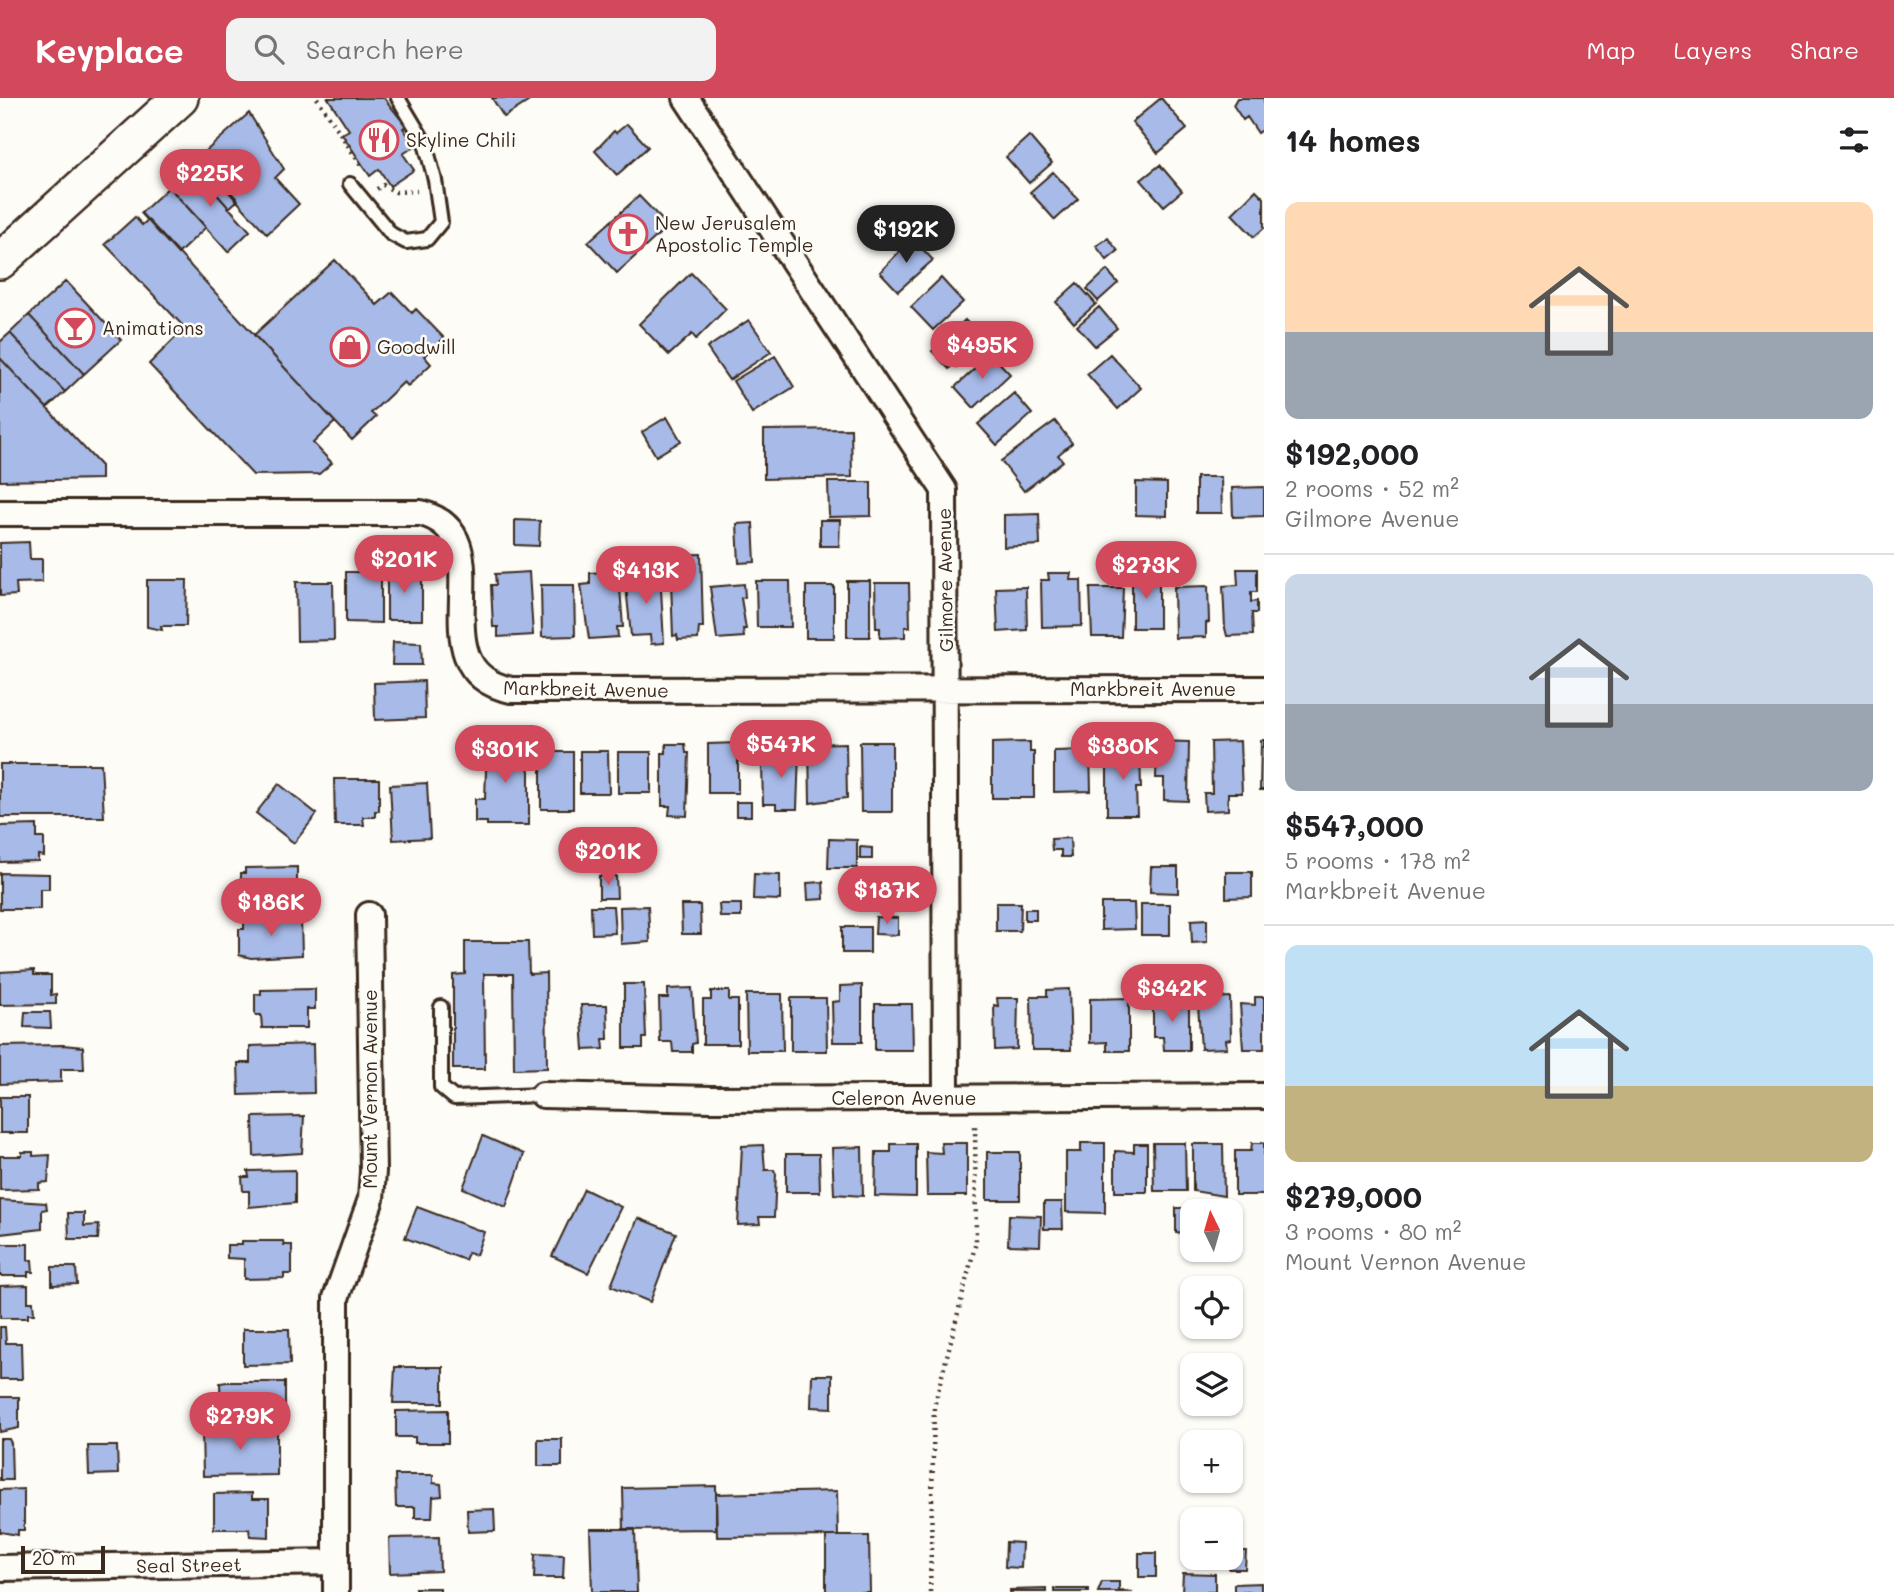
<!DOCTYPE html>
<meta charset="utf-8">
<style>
body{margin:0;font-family:Mali,sans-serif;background:#f2f2f2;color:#202124;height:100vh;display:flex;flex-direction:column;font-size:26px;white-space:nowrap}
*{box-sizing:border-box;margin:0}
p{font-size:23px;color:#757577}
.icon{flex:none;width:38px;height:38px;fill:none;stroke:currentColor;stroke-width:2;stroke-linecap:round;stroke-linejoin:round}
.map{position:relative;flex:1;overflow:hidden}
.details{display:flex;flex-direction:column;background:#fff;width:630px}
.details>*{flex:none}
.needle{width:46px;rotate:355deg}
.controls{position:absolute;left:1180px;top:1101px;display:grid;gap:14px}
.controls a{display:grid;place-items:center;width:63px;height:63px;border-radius:14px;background:#fff;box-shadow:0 2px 5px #0004;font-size:35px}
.scale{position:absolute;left:21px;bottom:18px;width:84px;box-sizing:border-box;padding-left:7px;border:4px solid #3b2a1e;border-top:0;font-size:19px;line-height:24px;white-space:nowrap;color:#3b2a1e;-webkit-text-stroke:5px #fdfcf7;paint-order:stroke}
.price{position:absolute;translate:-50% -60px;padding:0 16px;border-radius:24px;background:#d1495b;color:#fff;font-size:23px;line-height:46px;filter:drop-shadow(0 2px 4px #0008)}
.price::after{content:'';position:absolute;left:50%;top:42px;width:21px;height:16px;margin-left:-10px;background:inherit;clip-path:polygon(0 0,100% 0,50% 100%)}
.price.current{background:#222;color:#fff}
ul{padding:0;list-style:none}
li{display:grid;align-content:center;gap:14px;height:371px;padding:0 21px}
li+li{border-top:2px solid #e0e0e0}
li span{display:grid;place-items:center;height:217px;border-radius:14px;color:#555}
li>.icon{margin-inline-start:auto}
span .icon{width:126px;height:126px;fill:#fffc;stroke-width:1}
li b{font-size:30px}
h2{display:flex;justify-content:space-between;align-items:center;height:84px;padding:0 21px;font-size:30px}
header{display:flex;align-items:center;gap:42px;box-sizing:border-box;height:98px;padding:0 35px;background:#d1495b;color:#fff}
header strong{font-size:33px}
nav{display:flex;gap:38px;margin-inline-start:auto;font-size:24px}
.search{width:490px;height:63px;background:#f2f2f2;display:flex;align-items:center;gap:18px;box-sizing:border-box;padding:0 24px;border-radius:14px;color:#757577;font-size:26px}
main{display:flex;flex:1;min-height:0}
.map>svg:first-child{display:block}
</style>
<header>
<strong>Keyplace</strong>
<div class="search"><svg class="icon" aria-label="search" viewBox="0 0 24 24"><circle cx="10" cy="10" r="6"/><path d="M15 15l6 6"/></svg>Search here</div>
<nav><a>Map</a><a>Layers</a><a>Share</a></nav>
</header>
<main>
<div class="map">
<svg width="1264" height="1494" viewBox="0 0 1264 1494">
<rect width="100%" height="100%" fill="#fdfcf7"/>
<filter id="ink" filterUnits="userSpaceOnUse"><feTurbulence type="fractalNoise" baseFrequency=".0143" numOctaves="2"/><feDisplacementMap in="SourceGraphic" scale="14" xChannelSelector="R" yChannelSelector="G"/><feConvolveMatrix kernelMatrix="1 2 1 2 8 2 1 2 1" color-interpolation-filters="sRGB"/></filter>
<g filter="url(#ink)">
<path fill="#a7bae8" stroke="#3b2a1e" stroke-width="2" d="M328,0h56l22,28 -3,2 12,18 -12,8 11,16 -24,16 -11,-17 -9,7 -28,-42 7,-4z
M492,0h42l-30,19z
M1161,0l26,31 -29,24 -26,-31z
M1264,0v31l-6,4 -11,-16 -4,3 -10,-15 4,-7z
M249,15l35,56 -9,9 24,26 -32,30 -69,-76z
M627,26l21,23 -31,28 -22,-24 19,-20 2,2z
M1029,38l23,27 -23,20 -23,-26z
M200,62l38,40 -9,8 -37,-41z
M1160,67l22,26 -18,15 -23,-26z
M192,69l58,64 -22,21 -59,-65z
M1053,74l25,27 -23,21 -25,-28z
M169,89l37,40 -28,27 -37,-41z
M1256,92l8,8v30l-10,9 -22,-23z
M639,98l29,30 -51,47 -29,-31z
M135,119l7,8 6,-5 187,202 -22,21 19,20 -13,11 -66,1 -104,-111 36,-36 -80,-84z
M912,140l21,22 -35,31 -18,-19z
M1108,140l10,13 -11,9 -11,-14z
M335,162l42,45 15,-13 20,21 4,-4 28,29 -20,18 7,8 -23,22 -4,-4 -33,31 5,4 -24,23 -98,-105z
M1107,172l11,13 -20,18 -11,-12z
M691,175l35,36 -30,30 -4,-5 -23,21 -30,-31z
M941,180l22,24 -30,28 -22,-23z
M66,183l55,59 -37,34 -55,-59z
M1077,185l19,21 -22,19 -18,-21z
M1099,209l18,21 -22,18 -18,-20z
M29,217l55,59 -19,18 -55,-59z
M749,222l22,32 -42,28 -22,-32z
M965,222l19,20 -28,27 -3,-3 -4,5 -17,-18z
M10,235l55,59 -18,16 -47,-50v-16z
M991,256l19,20 -36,34 -19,-21z
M1110,256l31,34 -23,21 -31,-35z
M775,258l19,31 -42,26 -19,-32z
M0,260l101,108v13l-101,2z
M1014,295l18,21 -35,31 -19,-21z
M667,319l14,24 -25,15 -14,-24z
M1055,323l17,22 -14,12 5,6 -39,30 -23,-30z
M851,331l1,48 -88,2v-49z
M1196,379h25l1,36h-26z
M828,384h43v34l-42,1z
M1136,384l31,1v33l-31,-1z
M1264,389v29l-31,1 -1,-29z
M1039,416l1,31 -36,2v-32z
M515,422l25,1 -1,25 -24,-1z
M820,422h20l-1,26h-19z
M753,425l2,39 -16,1 -2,-39z
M29,444l1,17h12v23l-26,1 1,12 -17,1v-53z
M701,456l2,73h-4l-1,12 -20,1 -1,-5 -4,1 -3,-81z
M622,459l3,30 -5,1 3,39h-6l1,10 -29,2 -8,-54 9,-1v-11l14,-1 -2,-14z
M1237,471h20v23h-6v10l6,-1v12h-5l1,22 -26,1 -2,-8 -2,-42 15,-1z
M387,472h35v50h-35z
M660,473l4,72 -13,1 -1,-9 -19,1 -5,-50h5v-11z
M346,474h35v51l-35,-1z
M529,474l4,63 -35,2v-10h-5l-2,-42h5l-1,-11z
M1048,475h23l-1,7h11l1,46 -40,1 -1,-47h8z
M1132,476h27v54h-27z
M147,482h40l-1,46h-25l1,4 -15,-3z
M756,483h34l1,46h-34z
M847,483h23v56h-23z
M296,484h37l1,58 -37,1z
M875,485h34l1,44h-5v10l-25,1v-10h-4z
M744,486l1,13 -4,1 5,31h-3l1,8 -27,2 -7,-52z
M541,487h33l1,51 -33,1z
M806,488h28v52h-28z
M1208,488l1,36 -3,1v14l-31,1 -1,-51z
M1026,489l1,43 -29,2 -2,-44z
M1090,490h33l-2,49h-29z
M393,544l28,1 1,22h-30z
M424,583l1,37 -50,2 -1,-37z
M1261,642h3v50h-4z
M487,643h38l4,31v53h-42v-3h-12v-23h10z
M1157,643l32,1 -1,59 -24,-1v-22h-8z
M1240,643l2,52h-14v17l-23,1 -1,-18h8l-1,-51z
M860,644h32v70h-31z
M1030,644v10h4v46h-42v-55z
M738,645v50h-30v-49z
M846,645l1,55 -37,5 -1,-59z
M666,646h19l1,9h3l-2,63 -18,-1 1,-9h-8v-53h4z
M1090,652l1,41 -37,1v-41z
M1107,652h33l1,38h-5l1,27h-30z
M580,653h28l1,42h-29z
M541,654h32v57h-32z
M618,654h33v41h-33z
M799,654l-2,57h-21v-5h-13l-1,-39h5v-12z
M0,666h101l3,53h-104z
M334,681h45v32h-4v6h-12l1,8h-29z
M427,685l3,55 -37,2 -3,-55z
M279,686l38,30 -23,29 -38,-30z
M736,704h15v14h-15z
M37,727v13h7v18l-6,-1v6l-38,1v-36z
M1070,740l1,19h-10v-7h-9l-1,-11z
M829,741l28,1v28h-29z
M860,749l12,1v11h-12z
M297,769v36l-52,1v-14h-4v-17h4v-5z
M1151,769h27v26l-28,-1z
M1226,774h26v25l-26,1z
M0,775l49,1v15h-9v20h-40z
M754,776l26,1v25l-27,-1z
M599,778h17l1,22h-18z
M823,784l1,17 -16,1 -1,-17z
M996,805h25l-1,28h-24z
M1101,805h33l1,26 -34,1z
M719,806h22v13h-21z
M1141,806h29v31h-29z
M681,807h19l1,29h-19z
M591,808h22l2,27 -23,1z
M648,808l2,36 -29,2 -1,-37z
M1025,811h11v11h-11z
M876,819l22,1v17l-23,-1z
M244,820h57l1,37 -51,3 -12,-3v-26h5z
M1207,821v23l-15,1 -1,-23z
M842,829h28v26h-28z
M465,844h63l1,32 17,-1 1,95 -33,1 -1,-95h-29l1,95h-32v-94l12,-1z
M34,872v5h17v20l5,-1v10l-56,1v-33z
M624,886h20l2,54h-3v10h-19z
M862,887v57h-29l-1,-40 8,-1v-15z
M692,890l4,55 -4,1v8h-19l-1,-10h-12l-1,-44h9v-9z
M315,891v20h-8v19h-45l-1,-13h-6v-21h6v-4z
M1069,891l2,61h-39l-1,-54h16v-6z
M711,893h18v9h9v44h-35v-44h8z
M746,896h36l1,57h-36z
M1230,899l1,42 -5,1 1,8 -26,1 -3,-44h15l-1,-7z
M1255,899h9v52h-21l-3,-45 15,1z
M791,900h35l1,53h-36z
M997,900h21l-1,51 -22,1 -1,-45 4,1z
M1129,900v53h-22v-9l-17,1v-44z
M1153,902l36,1v49h-25l-1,-13h-10z
M875,906h37l1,46h-38z
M581,907h26l1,34h-5l1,10 -20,1z
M25,914h25l1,16 -27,-1z
M313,946l1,49 -75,2 -1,-32h12v-17z
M63,947l20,2 1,22h-23v13l-61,2v-38z
M0,999h28v36h-28z
M304,1018l-2,37 -48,3 -1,-39z
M483,1038l41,18 -18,53 -43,-19z
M941,1045h26v53h-40l-1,-44 16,1z
M1081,1045h24v70l-39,-1v-60h15z
M1153,1045h32l1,48h-32z
M1252,1045h12v52h-29v-44h16z
M891,1046h25v53l-41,-1 1,-44h15z
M1134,1046h13v48h-32v-41l19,1z
M1193,1046h30l1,52 -31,-5z
M763,1047l2,25h9l2,4 -2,43h-15l1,7 -22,1 4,-79z
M862,1049l1,49 -29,-2 -2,-46z
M22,1054h11v4l17,-1 -2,27 -9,1v6l-39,1v-34h22z
M987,1054h33v48h-33z
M786,1056h33l1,38h-34z
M295,1072v33l-46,4v-16h-6l-1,-14h7l-1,-6z
M584,1091l37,18 -33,66 -36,-17z
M0,1102l46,3 1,6 -5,1v19l-42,5z
M1044,1104h18l1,27h-19z
M417,1109l67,25 -8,23 -8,-2 -3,7 -60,-22z
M1176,1110h27v3h-11v23l-16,-1z
M68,1115h16v13l15,-1 -1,14h-29z
M1009,1117l32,1 -1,30 -32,-1z
M638,1120l38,15 -26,69 -39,-16z
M242,1143h41l1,4h8v29h-8v4l-40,1v-20l-17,-1v-13h15z
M0,1146h28v16h4l1,12h-5v4h-28z
M52,1169h24l1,17 -25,1z
M28,1187v17h5l1,12h-6v4h-28v-32z
M0,1229h5l1,16h15l1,36h-22z
M243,1231h46l1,35 -47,1z
M395,1269h48v36h-50z
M812,1277h20v33l-21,-1z
M227,1284h58v28l-64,-1 -1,-26z
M0,1299h19v31l-19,4z
M192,1309h26v15l-25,1z
M448,1312v33h-33v-6h-19v-26z
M277,1330v47l-74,1 -1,-47z
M0,1341h9l2,4 1,37h-12z
M538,1341h24v27h-24z
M88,1348h29l1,28 -29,1z
M395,1377h38v8l8,1 1,12 -9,1 -1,21h-17v-11h-19z
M716,1388v43l-92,1 -1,-42z
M24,1391v41h-6v5l-18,-3v-42z
M837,1393l1,45 -121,1 -1,-43z
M252,1395v6h17v38l-19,-1 -1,-7h-35v-35z
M494,1411l1,22 -27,1 -1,-22z
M590,1431h45l2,63h-45z
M826,1438h43l1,56h-44z
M439,1439l1,34 -50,2 -1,-35z
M1006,1444l16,1 -1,25 -16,-1z
M1230,1453h16l-1,18h-16z
M1139,1455h17v24h-17z
M535,1456l29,1 -1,23h-29z
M1183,1475l32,1v18h-33z
M1102,1484h17v9l14,1h-35z
M1261,1485v9h-27v-8z
M415,1490h25v4h-24z
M1046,1491v3h-36v-2z
M1054,1491h35v3h-35z"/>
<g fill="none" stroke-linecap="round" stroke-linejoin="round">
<defs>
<path id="service" d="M350,86l41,50 15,8 21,-3 14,-17 -6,-42 -10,-37 -27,-45
M441,909v80l13,11 89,-3"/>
<path id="minor" d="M686,0l258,392 2,607
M0,415h421c89,23 -10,156 90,177l753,-1
M543,997l168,4 553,-3
M0,1470l336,-6
M336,1494v-294l35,-99 2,-28 -4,-256"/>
<path id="secondary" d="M0,163l180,-163"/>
</defs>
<use href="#service" stroke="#3b2a1e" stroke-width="18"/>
<use href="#minor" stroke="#3b2a1e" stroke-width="30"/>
<use href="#secondary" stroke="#3b2a1e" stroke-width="40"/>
<path stroke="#3b2a1e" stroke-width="4.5" stroke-dasharray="2 5" stroke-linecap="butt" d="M317,0l45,69
M377,91l6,-4 13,7 21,-1
M930,1494l4,-185 42,-165 -1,-119"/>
<use href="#service" stroke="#fdfcf7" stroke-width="12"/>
<use href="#minor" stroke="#fdfcf7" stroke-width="24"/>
<use href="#secondary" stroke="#fdfcf7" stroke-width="35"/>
</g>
</g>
<defs>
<symbol id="restaurant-ring" viewBox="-11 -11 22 22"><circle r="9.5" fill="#fdfcf7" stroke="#d1495b" stroke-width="1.5"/><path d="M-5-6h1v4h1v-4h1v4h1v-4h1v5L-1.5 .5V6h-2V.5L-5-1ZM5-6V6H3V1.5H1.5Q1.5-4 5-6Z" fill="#d1495b"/></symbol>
<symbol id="church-ring" viewBox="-11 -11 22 22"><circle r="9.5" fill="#fdfcf7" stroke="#d1495b" stroke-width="1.5"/><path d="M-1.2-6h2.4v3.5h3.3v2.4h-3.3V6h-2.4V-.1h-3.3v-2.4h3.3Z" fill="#d1495b"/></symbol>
<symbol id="bar-ring" viewBox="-11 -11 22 22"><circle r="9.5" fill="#fdfcf7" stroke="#d1495b" stroke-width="1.5"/><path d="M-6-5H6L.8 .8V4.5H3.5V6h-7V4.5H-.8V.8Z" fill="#d1495b"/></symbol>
<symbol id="shop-ring" viewBox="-11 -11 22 22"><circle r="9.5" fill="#fdfcf7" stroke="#d1495b" stroke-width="1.5"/><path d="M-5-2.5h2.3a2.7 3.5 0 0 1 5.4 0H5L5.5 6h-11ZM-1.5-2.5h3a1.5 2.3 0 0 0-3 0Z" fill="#d1495b"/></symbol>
</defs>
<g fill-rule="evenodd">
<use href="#restaurant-ring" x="357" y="20" width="44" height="44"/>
<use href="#church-ring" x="606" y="114" width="44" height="44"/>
<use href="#bar-ring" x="53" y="208" width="44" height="44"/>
<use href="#shop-ring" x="328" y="227" width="44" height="44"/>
</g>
<g text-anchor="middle" stroke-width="5" stroke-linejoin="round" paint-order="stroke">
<g font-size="19" fill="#3b2a1e" stroke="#fdfcf7" text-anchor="start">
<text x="406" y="49">Skyline Chili</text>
<text x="655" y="132">New Jerusalem<tspan x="655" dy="22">Apostolic Temple</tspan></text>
<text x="102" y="237">Animations</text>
<text x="377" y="256">Goodwill</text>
</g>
<g font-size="19" fill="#3b2a1e" stroke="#fdfcf7">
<text transform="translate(945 482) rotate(-91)" y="7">Gilmore Avenue</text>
<text transform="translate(586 591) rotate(1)" y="7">Markbreit Avenue</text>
<text x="1153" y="598">Markbreit Avenue</text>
<text transform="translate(370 991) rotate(-90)" y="7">Mount Vernon Avenue</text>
<text x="904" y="1007">Celeron Avenue</text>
<text transform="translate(189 1467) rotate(-1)" y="7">Seal Street</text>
</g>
</g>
</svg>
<div class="controls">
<a><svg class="needle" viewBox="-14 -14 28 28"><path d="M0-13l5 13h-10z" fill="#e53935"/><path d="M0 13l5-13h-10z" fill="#757577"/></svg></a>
<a><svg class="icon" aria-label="locate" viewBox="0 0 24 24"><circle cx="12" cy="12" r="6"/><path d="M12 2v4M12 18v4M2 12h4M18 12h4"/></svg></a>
<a><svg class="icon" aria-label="layers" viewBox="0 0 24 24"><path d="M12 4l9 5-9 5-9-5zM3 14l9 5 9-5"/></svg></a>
<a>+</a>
<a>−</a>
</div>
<div class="scale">20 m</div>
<b class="price" style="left:210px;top:111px">$225K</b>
<b class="price current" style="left:906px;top:167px">$192K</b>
<b class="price" style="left:982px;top:283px">$495K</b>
<b class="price" style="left:404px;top:497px">$201K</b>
<b class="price" style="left:1146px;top:503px">$273K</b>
<b class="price" style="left:646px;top:508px">$413K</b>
<b class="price" style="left:781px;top:682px">$547K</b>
<b class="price" style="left:1123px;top:684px">$380K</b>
<b class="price" style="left:505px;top:687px">$301K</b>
<b class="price" style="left:608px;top:789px">$201K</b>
<b class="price" style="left:887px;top:828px">$187K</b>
<b class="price" style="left:271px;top:840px">$186K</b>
<b class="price" style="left:1172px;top:926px">$342K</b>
<b class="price" style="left:240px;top:1354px">$279K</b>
</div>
<section class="details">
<h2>14 homes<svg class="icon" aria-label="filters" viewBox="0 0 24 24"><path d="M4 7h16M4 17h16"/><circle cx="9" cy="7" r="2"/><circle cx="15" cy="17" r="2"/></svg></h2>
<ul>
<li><span style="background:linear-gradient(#ffd9b3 60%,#9aa5b1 0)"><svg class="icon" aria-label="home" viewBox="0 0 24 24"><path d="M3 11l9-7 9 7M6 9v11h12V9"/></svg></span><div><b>$192,000</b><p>2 rooms · 52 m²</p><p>Gilmore Avenue</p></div></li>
<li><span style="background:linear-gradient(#c9d6e8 60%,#9aa5b1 0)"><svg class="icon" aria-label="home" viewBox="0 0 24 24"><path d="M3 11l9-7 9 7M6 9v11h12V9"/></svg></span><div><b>$547,000</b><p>5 rooms · 178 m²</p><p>Markbreit Avenue</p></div></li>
<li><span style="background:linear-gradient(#bfe0f5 65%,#c2b280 0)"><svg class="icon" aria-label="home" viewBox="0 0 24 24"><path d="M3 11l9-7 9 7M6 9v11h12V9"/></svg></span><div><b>$279,000</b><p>3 rooms · 80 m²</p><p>Mount Vernon Avenue</p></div></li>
</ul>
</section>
</main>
